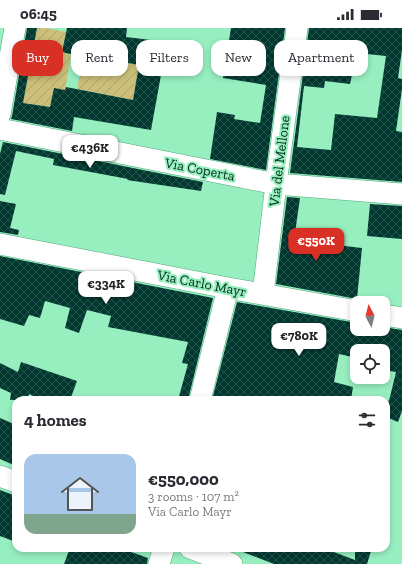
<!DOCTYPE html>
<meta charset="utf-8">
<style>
body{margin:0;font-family:"Zilla Slab",serif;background:#f7f7f7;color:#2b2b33;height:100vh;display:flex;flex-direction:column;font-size:15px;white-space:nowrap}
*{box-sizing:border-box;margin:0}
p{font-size:13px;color:#7c7c81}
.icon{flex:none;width:22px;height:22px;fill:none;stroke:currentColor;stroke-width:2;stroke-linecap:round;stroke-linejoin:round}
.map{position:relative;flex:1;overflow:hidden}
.drawer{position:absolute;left:12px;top:368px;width:378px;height:156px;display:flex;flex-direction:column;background:#fff;border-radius:12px;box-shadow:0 2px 6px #0003}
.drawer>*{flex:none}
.banner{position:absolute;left:12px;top:12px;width:378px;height:36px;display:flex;gap:8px}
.needle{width:26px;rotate:353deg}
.tools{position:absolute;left:350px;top:268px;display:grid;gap:8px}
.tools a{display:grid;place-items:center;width:40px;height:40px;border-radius:8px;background:#fff;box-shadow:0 2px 6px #0003;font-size:20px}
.price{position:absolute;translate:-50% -34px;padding:0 9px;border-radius:8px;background:#fff;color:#222;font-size:13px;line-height:26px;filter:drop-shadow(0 1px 2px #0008)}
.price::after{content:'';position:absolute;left:50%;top:24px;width:12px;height:9px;margin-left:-6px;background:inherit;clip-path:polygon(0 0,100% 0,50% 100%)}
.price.active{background:#d93025;color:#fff}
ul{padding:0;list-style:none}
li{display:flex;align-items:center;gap:12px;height:100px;padding:0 12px}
li span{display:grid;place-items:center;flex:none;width:112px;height:80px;border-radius:12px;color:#555}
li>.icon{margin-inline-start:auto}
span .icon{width:48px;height:48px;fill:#fffc;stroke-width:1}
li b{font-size:17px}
h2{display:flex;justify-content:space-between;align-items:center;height:48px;padding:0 12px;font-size:17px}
.pill{padding:0 14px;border-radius:12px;background:#fff;box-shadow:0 2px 6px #0003;font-size:14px;line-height:36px}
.pill.active{background:#d93025;color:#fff}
.status{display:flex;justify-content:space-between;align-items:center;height:28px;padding:0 20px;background:#fff;direction:ltr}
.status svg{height:11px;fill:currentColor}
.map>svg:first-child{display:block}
</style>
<div class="status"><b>06:45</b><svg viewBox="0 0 49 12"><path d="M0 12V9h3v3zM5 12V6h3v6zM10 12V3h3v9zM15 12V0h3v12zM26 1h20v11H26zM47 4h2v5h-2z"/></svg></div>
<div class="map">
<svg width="402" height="536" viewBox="0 0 402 536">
<defs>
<pattern id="garden-furrows" width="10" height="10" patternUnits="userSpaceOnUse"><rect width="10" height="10" fill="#cbbf7b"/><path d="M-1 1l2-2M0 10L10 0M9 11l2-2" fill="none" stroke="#ada46a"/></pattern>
<pattern id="building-cross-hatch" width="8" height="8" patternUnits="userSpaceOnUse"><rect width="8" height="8" fill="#013830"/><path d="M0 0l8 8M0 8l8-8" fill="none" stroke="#25534c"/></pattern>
</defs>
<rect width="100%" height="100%" fill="#97efc0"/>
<path fill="url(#garden-furrows)" d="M37,0h9l20,4 -4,20 9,3 -6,35 -11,-1 -4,18 -27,-4z
M84,27l55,10 -6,35 -56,-11z"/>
<path fill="url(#building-cross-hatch)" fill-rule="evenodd" d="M27,0h10l-14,75 27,4 4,-19 11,2 1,-3 67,13 6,-35 -55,-10 -1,2 -21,-5 5,-24h60l-1,9 41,5 -16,88 -77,-13 -2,14 -61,-12 1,-3z
M231,0h54l-19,142 -56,-11 7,-47 18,3 -1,4 26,4 6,-38 -43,-7z
M309,0h93v22l-4,28 4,1v10l-6,42 6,1v50l-112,-9zM357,25l29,3 -9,62 -42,-4 -4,36 -34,-3 7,-61 20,2 1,-7 25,3z
M3,114l200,40 -2,9 -74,-11 1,-1 -75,-14 1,-6 -38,-8 -11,44 -5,-1v-40z
M287,169l13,1 -6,42 68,8 -5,51 -81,-15z
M0,173l16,3 -6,24 9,2 -1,5 -18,-3z
M370,176l32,2v33l-35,-3z
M0,228l213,42 -25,102h-10l10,-36 -6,-1 6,-21 -80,-15 3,-11 -24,-6 -8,23 -14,-5 5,-20 -25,-7 -5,17 -11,-3 -5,11 -24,-7z
M237,274l120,21v6h26v-2l19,3v81l-4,11 -12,-5v-17l3,1 7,-29 -13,-2v-19h-26v7l-18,-4 -5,28 19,5 -2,13h-139z
M21,334l56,19 -7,19h-28l-13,-6 -2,6h-17l1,-7 -11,-5v-25l18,9z
M0,390l16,7v41l-16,-7z
M0,462l16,6v46l-16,-6z
M70,520h50l28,10 -1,6h-83z
M236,520h87l32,12v-12h17l-5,16h-93l-39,-15z"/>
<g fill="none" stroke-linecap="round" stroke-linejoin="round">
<defs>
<path id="minor" d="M0,86l15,-86
M0,101l276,55 126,10
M0,216l228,44 129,23
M263,266l13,-110 21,-156
M383,287l19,3
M200,372l28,-112
M0,448l16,6
M190,520l42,16
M159,536l5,-16"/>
</defs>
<use href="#minor" stroke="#50a97d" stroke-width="22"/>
<use href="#minor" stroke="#fff" stroke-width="21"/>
</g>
<g text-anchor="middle" stroke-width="4" stroke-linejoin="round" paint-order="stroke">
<g font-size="14" fill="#032a19" stroke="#97efc0">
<text transform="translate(279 133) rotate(-83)" y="5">Via del Mellone</text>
<text transform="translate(200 141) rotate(11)" y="5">Via Coperta</text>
<text transform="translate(202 255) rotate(11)" y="5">Via Carlo Mayr</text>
</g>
</g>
</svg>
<div class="tools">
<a><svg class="needle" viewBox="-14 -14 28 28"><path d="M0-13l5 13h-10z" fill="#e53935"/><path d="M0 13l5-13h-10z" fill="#7c7c81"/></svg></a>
<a><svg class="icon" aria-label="locate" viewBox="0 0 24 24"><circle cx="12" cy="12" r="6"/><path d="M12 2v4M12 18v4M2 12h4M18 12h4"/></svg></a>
</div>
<b class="price" style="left:90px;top:141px">€436K</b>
<b class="price active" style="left:316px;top:234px">€550K</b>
<b class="price" style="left:106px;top:277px">€334K</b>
<b class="price" style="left:299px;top:329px">€780K</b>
<div class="banner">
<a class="pill active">Buy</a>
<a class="pill">Rent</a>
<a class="pill">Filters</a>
<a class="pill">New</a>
<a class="pill">Apartment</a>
</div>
<section class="drawer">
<h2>4 homes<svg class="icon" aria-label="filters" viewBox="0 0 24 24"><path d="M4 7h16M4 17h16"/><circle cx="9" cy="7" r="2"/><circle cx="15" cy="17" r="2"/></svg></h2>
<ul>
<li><span style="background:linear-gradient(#a9c7e8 75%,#7fa58c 0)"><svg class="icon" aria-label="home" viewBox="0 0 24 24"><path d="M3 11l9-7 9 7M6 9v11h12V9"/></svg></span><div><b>€550,000</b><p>3 rooms · 107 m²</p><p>Via Carlo Mayr</p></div></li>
</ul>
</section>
</div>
